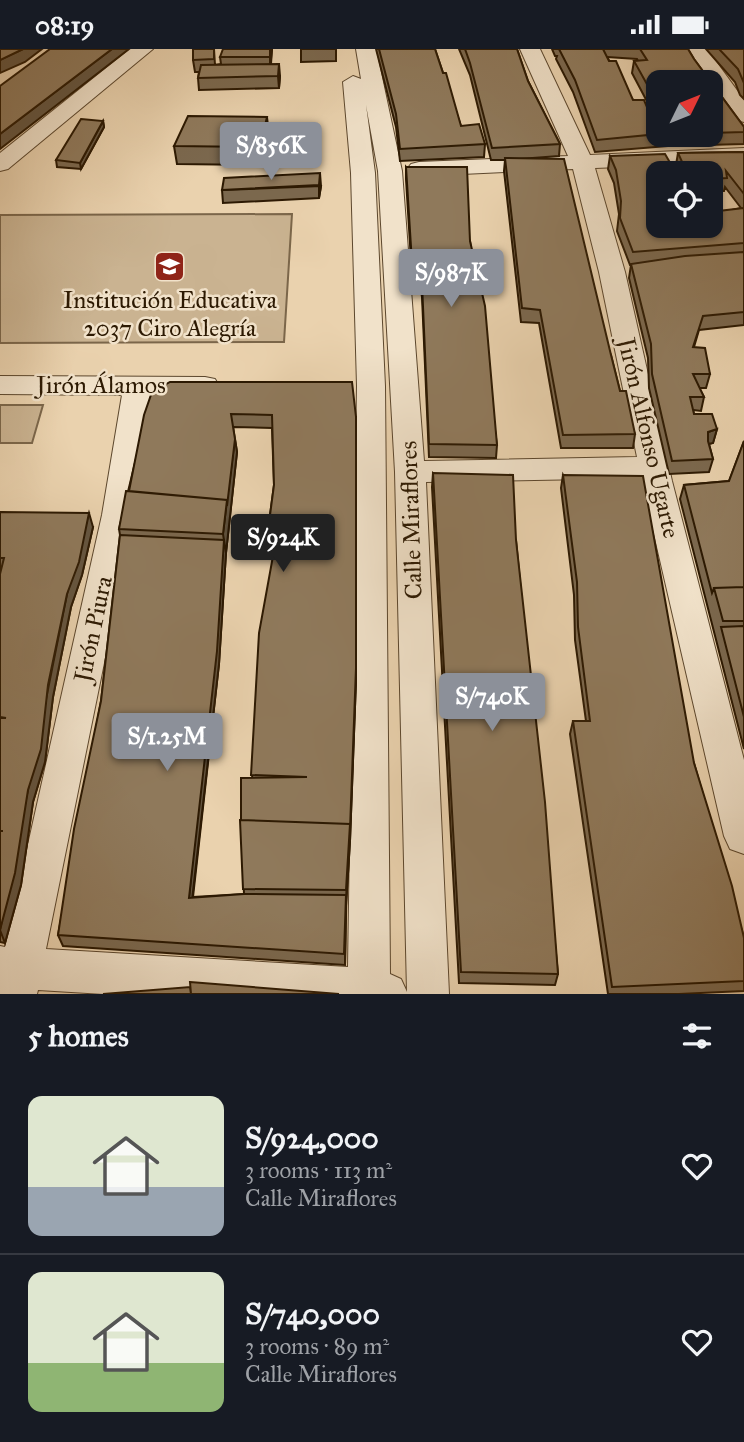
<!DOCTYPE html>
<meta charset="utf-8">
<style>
body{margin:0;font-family:"IM FELL Great Primer",serif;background:#242831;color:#f1f3f6;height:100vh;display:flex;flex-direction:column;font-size:26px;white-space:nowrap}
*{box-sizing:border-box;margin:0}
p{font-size:23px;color:#9ea1a6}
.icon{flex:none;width:38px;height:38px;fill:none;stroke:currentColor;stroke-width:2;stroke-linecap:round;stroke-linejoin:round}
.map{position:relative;height:945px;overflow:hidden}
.panel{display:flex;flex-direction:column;background:#171b24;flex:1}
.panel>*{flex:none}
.needle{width:46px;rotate:47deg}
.buttons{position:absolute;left:646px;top:21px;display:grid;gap:14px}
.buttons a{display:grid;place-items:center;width:77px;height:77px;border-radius:14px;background:#171b24;box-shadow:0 2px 5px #0004;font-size:35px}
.price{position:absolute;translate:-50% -60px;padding:0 16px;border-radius:7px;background:#8c9099;color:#fff;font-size:23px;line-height:46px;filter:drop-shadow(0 2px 4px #0008)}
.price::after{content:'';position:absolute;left:50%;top:42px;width:21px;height:16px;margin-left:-10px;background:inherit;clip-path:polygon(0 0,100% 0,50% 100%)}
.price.on{background:#222;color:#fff}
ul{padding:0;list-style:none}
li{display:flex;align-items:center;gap:21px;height:175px;padding:0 28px}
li+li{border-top:2px solid #363941}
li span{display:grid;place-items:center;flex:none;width:196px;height:140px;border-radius:14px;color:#555}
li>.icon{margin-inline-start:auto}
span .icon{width:84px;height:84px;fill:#fffc;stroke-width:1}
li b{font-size:30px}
h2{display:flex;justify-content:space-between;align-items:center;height:84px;padding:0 28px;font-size:30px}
.status{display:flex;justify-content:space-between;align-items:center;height:49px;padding:0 35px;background:#171b24;direction:ltr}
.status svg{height:19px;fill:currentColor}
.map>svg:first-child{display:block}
</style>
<div class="status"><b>08:19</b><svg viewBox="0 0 49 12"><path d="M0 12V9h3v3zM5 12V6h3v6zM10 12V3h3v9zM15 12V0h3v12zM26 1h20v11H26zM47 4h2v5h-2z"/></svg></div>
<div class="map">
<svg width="744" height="945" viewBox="0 0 744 945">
<rect width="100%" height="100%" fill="#ead2ae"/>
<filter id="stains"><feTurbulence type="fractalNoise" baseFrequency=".00286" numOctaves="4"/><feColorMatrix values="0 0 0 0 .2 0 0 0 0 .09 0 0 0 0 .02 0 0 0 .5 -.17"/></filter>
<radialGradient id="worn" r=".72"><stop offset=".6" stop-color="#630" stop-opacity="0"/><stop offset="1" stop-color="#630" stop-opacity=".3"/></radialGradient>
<path fill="#cab391" stroke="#7b664a" stroke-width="2" d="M292,165l-8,128 -284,1v-128z
M0,356h43l-11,38h-32z"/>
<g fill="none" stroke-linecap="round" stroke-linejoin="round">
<defs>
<path id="minor" d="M130,0h23l-145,120 -8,2v-18z
M356,0h20l26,122 22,290 213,-4 -38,-185 -26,-103 -154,7 -8,-2 -4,-5 4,-5 8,-2 149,-6 -48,-107h20l50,106 154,-7v14l-149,6 30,104 47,209 72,279v94l-14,-5 -6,-13 -83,-358 -215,4 23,512h-345l-66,-4 -1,4h-37v-48l5,1 97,-432 20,-120 -122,-1v-18l205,1 10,2 4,7 -4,7 -64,2 -17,120 -88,434 302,18 9,-581 -6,-213 -8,-91 10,-6 8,3zM366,56l12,66 17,301 12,520 -6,-13 -11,-5 -5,-588 -10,-213z
M687,0h20l37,51v22l-8,-2z"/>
</defs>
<use href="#minor" stroke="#5c472d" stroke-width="2"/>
<use href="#minor" fill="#f1e2ca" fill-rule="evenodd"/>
</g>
<path fill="#7b684e" stroke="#2c1902" stroke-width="2" fill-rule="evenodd" d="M214,0l1,16 6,-1 -1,-7 52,-8 -1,15 9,12 -1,12 -80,2 -1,-12 1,-6h-4l-2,-12z
M301,0h35v12l-35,1z
M376,0h59l26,77 24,18 -1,13 -84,4 -4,-34z
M459,0h58l11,32 32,63 -1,12 -38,3 90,196 9,36 15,43 -2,14h-72l-22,-125 -18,-1 -17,-151 1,-11h-14l-21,-85z
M552,0h136l6,10 50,68v17l-76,2 -73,6 -22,-60 -17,-33 1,-3h-2zM607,8l30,2 1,2h-4l-2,12 19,36 -1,6 -17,-15zM658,33h52v53h-52z
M706,0h38v50l-4,-4 -5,-13z
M103,72l1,6 -23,42 -24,-2 -1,-7z
M269,86l-7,30 -85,-1 -3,-18z
M744,103v173l-45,5 -5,17 16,27 -4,14h-7l5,9 -3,14 -8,-1 1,4 23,15 -4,14 -4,1 4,15 -4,13 -40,2 -20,-86 -1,-30 -19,-80 2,-13h-1l-13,-34 2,-17 -5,-31 -6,-14 2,-13 48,70 83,-18 -16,-21 -1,4h-14v-18h-31l-3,-8 2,-12z
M406,118l64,74 27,204 -1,13 -67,-1 -7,-160 -3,-20 -7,-1 -6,-97z
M321,137l-2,12 -96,5 -1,-13z
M152,343l204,25v263l-6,161 -4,65 -1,59 -282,-19 -5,-11 43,-234 19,-166 -1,-6zM233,378l39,1 2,57 -8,60 1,13h6l-21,220 -11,42 3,74 -51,3 26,-233 7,-111 11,-101z
M744,392v308l-64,-250 4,-14 45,-4z
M433,424l83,67 42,434 -3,11 -96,-2 -27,-496z
M563,426l131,288 50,175v53l-65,3h-71l-38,-260 3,-13h13l-11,-81 -1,-45 -13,-107z
M0,463l93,15 -11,48 -11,32 -18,90 -8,65 -12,40 -12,83 -16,58 -5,-1z"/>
<path fill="#645540" stroke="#2c1902" stroke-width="2" d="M23,0h19l-17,13 -25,11v-13z
M112,0h17l-129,100v-15z
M270,0h2l-2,20z
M279,15l1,12 -1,12 -1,-12z
M267,68l2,18 -7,30 -2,-18z
M103,72l1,6 -23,42 -1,-6z
M320,124l1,13 -2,12v-13z
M356,368v263l-6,161 -4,65 -1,59z
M717,380l-4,14 -9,2 4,-13z
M235,390l2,13 -11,101 -3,-19 4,-34z
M89,464l4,14 -11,48 -11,32 -18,90 -8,65 -12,40 -12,83 -16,58 -5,-13 67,-336z
M224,491l2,13 -7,111 -28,245 -2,-11z"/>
<path fill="#8f795b" stroke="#2c1902" stroke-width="2" d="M0,0h23l-23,11z
M50,0h62l-112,85v-48z
M193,0h21v10l-21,1z
M223,0h47v8h-50z
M379,0h56l8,24h3l15,53 18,-2 6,20 -85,5 -4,-35z
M465,0h52l11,32 32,63 -68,4 -22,-85z
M559,0h44l6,12h7l17,39h11l8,19 6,-1v16l-61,6 -22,-60z
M640,0h48l6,10 50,68v5l-34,1v-51h-52v29l-6,-6 6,-1 -24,-43 13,-1z
M719,0h25v34l-6,-14z
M279,15l-1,12 -80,2 3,-13z
M188,67l79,1 -7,30 -86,-1z
M81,70l22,2 -23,42 -24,-3z
M744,103v42l-18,-23 1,7 -17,1v-6h-23l-9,-20z
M665,105l11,19h-18v53h52v-14l34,-4v35l-111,9 -13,-34 1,-17 -5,-31 -6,-14z
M505,109l59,1 47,196 9,36h6l9,43 -72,1 -23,-125 -18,-2z
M406,118h61l3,74 15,65 12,139 -68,-1 -7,-160 -2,-21h-8z
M320,124l-1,12 -97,5 2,-12z
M744,203v60l-41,4 -10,31 12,1 5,26h-17l11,23h-14l4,17h18l5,15 -9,3v9l5,18 -41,2 -20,-87 -1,-30 -20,-80 54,-8z
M170,333h182l4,35v251l-6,161v-5l-109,-4v-42l66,-1 -56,-2 8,-142 16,-88h-9l8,-60 -2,-70 -41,-1 4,25 -8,67v-6l-98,-9 15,-76 8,-23z
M744,392v146l-30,1 -2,5 -28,-108 45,-4z
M433,424l80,2 3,65 29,262 13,172 -97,-2z
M563,426l80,1 51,287 38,123 12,52v43l-132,6 -39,-266h17l-12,-94 -1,-45z
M126,442l101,9 -4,34 -104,-5z
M0,463l89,1 -10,49 -12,32 -19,91 -7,64 -13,41 -13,83 -15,57v-99h3h-3v-113h6l-6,-1v-143l4,-16h-4z
M120,486l104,5 -7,111 -28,247 55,-4 102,1 -2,59 -286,-19 16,-106 27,-128z
M744,538v34h-21l-9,-33z
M744,577v91l-23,-90z
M240,771l110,4 -4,66 -103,-1z
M190,933l149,12h-148z
M190,938l1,7h-88z"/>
<defs>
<symbol id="school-square" viewBox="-11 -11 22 22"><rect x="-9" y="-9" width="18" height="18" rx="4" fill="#8f2418" stroke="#f1e2ca"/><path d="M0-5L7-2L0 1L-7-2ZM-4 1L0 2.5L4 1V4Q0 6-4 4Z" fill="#fff"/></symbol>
</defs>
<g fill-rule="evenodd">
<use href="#school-square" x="152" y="200" width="35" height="35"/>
</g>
<g text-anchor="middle" stroke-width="5" stroke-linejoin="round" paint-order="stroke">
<g font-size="24" fill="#2c1902" stroke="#f1e2ca">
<text x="170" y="259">Institución Educativa<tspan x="170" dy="28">2037 Ciro Alegría</tspan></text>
</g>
<g font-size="24" fill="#2c1902" stroke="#f1e2ca">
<text x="101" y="344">Jirón Álamos</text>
<text transform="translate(649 389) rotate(77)" y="8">Jirón Alfonso Ugarte</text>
<text transform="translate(411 471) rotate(-92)" y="8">Calle Miraflores</text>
<text transform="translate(93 580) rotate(-78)" y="8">Jirón Piura</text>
</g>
</g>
<rect width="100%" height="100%" filter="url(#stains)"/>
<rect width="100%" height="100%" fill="url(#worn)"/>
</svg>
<div class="buttons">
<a><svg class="needle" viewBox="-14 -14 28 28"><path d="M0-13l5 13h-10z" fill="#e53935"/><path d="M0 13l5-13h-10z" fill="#9ea1a6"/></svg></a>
<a><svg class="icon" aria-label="locate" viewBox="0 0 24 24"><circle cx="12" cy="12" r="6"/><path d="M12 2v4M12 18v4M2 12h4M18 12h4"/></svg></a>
</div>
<b class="price" style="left:271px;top:133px">S/856K</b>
<b class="price" style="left:451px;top:260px">S/987K</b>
<b class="price on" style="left:283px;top:525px">S/924K</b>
<b class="price" style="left:492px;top:684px">S/740K</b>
<b class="price" style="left:167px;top:724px">S/1.25M</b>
</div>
<section class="panel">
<h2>5 homes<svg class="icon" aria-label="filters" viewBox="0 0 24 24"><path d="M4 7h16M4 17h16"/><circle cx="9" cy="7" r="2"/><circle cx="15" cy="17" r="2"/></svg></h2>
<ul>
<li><span style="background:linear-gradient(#dfe7d0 65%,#9aa5b1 0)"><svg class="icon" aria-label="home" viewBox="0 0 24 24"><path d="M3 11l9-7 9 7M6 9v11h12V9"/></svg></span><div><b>S/924,000</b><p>3 rooms · 113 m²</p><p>Calle Miraflores</p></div><svg class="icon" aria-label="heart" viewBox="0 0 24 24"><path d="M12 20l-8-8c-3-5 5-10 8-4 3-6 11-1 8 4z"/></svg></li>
<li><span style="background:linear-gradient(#dfe7d0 65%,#8fb573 0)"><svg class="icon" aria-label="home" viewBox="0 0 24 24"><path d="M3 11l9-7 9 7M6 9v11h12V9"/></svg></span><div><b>S/740,000</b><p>3 rooms · 89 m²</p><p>Calle Miraflores</p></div><svg class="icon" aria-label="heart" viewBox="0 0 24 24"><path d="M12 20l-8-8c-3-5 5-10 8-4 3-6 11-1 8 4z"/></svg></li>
</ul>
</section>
